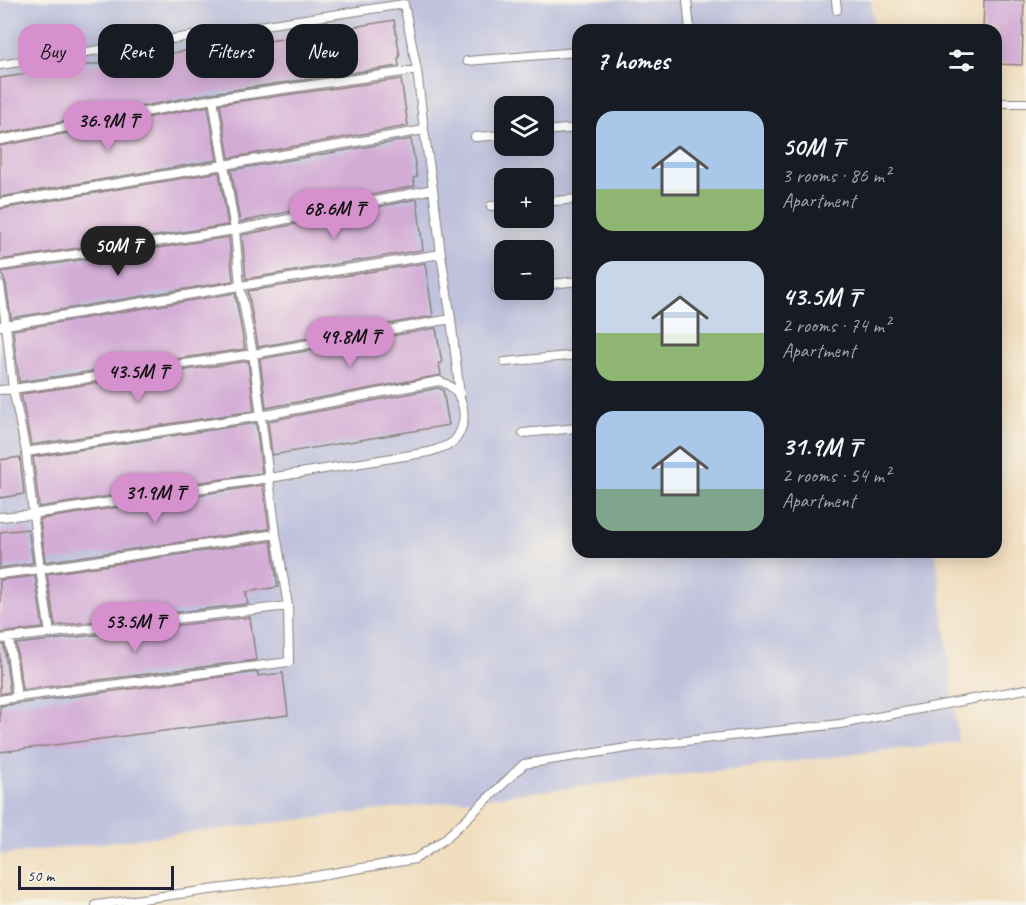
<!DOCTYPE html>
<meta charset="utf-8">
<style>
body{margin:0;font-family:Caveat,sans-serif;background:#242831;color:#f1f3f6;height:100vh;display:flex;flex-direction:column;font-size:22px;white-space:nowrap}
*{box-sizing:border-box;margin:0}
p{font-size:20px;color:#9ea1a6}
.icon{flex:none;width:33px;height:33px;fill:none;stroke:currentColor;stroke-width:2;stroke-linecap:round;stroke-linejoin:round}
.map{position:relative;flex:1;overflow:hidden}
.sheet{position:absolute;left:572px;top:24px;width:430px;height:534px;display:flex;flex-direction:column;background:#171b24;border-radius:18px;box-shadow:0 3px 15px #0003}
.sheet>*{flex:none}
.top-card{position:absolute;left:18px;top:24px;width:464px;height:54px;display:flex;gap:12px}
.controls{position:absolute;left:494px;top:96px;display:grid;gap:12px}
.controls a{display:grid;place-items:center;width:60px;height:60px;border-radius:12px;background:#171b24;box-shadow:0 3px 15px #0003;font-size:30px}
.scale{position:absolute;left:18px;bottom:15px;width:156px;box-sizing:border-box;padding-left:6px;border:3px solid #22223b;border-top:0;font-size:16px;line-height:21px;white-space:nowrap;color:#22223b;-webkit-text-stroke:4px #f7f3e8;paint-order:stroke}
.price{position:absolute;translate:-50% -51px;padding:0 14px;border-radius:21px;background:#d690ce;color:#111;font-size:20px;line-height:39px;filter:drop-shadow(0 2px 3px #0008)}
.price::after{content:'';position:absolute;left:50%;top:36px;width:18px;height:14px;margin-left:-9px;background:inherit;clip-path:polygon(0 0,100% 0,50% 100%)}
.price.active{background:#222;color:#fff}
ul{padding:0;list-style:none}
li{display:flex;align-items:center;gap:18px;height:150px;padding:0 24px}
li span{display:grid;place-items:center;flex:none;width:168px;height:120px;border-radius:18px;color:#555}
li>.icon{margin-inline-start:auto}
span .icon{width:72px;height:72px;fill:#fffc;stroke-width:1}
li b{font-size:26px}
h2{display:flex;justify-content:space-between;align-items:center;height:72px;padding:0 24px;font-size:26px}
.chip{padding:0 21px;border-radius:18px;background:#171b24;box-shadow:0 3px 15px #0003;font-size:21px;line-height:54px}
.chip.active{background:#d690ce;color:#111}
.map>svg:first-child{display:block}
</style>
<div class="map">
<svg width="1026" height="905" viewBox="0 0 1026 905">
<rect width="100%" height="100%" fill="#f7f3e8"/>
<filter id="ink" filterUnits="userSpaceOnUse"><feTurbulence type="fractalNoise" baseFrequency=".0167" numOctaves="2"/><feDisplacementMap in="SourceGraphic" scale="12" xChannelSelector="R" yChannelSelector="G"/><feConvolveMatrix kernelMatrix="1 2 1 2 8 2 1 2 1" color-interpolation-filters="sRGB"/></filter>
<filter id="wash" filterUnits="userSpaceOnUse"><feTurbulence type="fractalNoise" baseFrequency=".008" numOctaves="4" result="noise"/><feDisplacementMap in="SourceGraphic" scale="24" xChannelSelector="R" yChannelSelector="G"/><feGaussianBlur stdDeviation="1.35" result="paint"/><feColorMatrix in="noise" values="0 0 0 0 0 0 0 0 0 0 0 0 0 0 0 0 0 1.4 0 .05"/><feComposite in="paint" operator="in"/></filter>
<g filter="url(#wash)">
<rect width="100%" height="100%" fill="#f0debf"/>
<path fill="#c0c2dd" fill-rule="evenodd" d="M0,0h871l3,30h-296v522h358l22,190 -958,113zM504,106h39v40h-39zM504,178h39v40h-39zM504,250h39v40h-39z"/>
<g id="blocks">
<path fill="#d3acd6" d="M984,0h40l-2,65 -26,-1v-34h-13z
M394,20l6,37 -2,1 1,8 -187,27 -212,41v-56l192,-28v4z
M401,79l7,47 -179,32 -9,-54z
M208,106l9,54 -217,37v-51z
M411,139l6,38 -4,1 2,8 -175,36 -9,-52z
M219,172l9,53 -228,35v-51z
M417,199l6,51 -177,29 -4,-44z
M229,237l4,44 -222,37 -5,-34 -5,-12z
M425,263l8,53 -175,31 -10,-56z
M235,293l10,56 -226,33 -6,-52z
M436,328l6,35h-3l2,12 -175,33 -6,-49z
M248,361l6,50 -223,34 -10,-51z
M438,388l5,2 6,35 -177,30 -4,-34z
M256,423l6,50 -223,34 -6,-50z
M20,457l4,37 -24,4v-38z
M263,485l6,44 -224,33 -5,-43z
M28,529l5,34 -33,5v-36z
M271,541l7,46 -32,5 2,12 -193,22 -8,-52z
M35,576l8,52 -43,5v-53z
M250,617l6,43 -234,30 -6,-46z
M0,645h4l6,47 -10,2z
M258,672v4l25,-3 5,42 -288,37v-46z"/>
</g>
</g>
<g filter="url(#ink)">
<use href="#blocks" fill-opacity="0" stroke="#89807d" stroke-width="1.5"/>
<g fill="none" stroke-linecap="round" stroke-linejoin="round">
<defs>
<path id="service" d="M687,0l3,30
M836,0l1,10
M467,61l111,-9
M0,65l404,-61 13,66 -204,29 11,66 200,-35 9,59 -198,41 5,56 201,-32 10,65 -198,35 8,62 178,-35c25,7 32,39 16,59 -5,6 -18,9 -26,12l-160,26 7,56
M417,70l7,60
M1000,103h26
M543,131l35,-3
M475,137l29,-2
M0,140l213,-41
M433,189l8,65
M543,202l35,-3
M0,203l224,-38 11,65 -235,36
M491,206l13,-1
M0,285l6,40 234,-39 13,68 -240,35 13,63 235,-36 8,62 -236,36 7,55 236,-35 12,72 1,56 -272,35 -8,-59
M543,285l35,-4
M497,290l7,-1
M451,319l9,76
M0,326l6,-1 7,64 -13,1
M505,362l73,-7
M523,433l55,-5
M0,517l33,-3 -7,-62
M0,574l40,-5 10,64
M0,639l288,-33
M0,700l17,-3
M96,905l219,-29 100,-17 30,-20 79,-75 116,-18 200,-22 186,-35"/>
</defs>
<use href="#service" stroke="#89807d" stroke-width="10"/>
<use href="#service" stroke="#fff" stroke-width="8"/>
</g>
</g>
</svg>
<div class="controls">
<a><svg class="icon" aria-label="layers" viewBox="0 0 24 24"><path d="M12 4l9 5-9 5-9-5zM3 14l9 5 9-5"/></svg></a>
<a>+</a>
<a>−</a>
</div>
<div class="scale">50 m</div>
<b class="price" style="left:108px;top:152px">36.9M ₸</b>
<b class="price" style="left:334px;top:240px">68.6M ₸</b>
<b class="price active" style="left:118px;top:277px">50M ₸</b>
<b class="price" style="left:350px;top:368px">49.8M ₸</b>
<b class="price" style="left:138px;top:403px">43.5M ₸</b>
<b class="price" style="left:155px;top:524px">31.9M ₸</b>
<b class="price" style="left:135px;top:653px">53.5M ₸</b>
<div class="top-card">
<a class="chip active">Buy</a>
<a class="chip">Rent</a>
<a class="chip">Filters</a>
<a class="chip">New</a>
</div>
<section class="sheet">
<h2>7 homes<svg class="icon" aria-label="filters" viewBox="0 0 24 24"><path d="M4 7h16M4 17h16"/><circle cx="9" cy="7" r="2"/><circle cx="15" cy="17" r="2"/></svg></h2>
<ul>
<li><span style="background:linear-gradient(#a9c7e8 65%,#8fb573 0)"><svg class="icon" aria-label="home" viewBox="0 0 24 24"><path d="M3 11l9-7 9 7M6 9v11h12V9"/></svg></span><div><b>50M ₸</b><p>3 rooms · 86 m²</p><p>Apartment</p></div></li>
<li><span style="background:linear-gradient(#c9d6e8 60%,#8fb573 0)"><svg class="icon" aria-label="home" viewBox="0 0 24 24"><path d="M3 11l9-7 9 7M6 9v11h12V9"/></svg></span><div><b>43.5M ₸</b><p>2 rooms · 74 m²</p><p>Apartment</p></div></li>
<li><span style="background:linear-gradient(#a9c7e8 65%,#7fa58c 0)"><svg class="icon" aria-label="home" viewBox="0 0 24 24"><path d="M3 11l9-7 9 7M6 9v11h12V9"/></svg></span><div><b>31.9M ₸</b><p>2 rooms · 54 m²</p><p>Apartment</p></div></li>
</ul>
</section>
</div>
